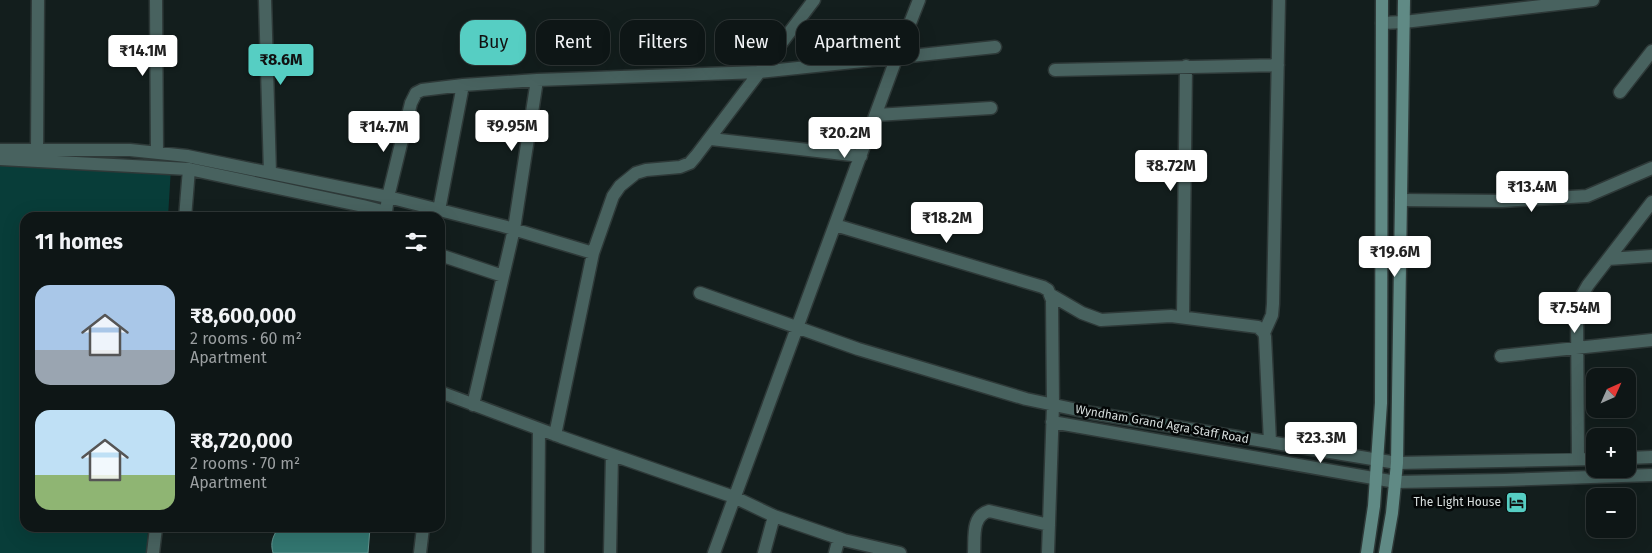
<!DOCTYPE html>
<meta charset="utf-8">
<style>
body{margin:0;font-family:"Fira Sans",sans-serif;background:#1c2323;color:#f1f3f6;height:100vh;display:flex;flex-direction:column;font-size:19px;white-space:nowrap}
*{box-sizing:border-box;margin:0}
p{font-size:16px;color:#9b9fa1}
.icon{flex:none;width:28px;height:28px;fill:none;stroke:currentColor;stroke-width:2;stroke-linecap:round;stroke-linejoin:round}
.map{position:relative;flex:1;overflow:hidden}
.details{position:absolute;left:20px;top:212px;width:425px;height:320px;display:flex;flex-direction:column;background:#0e1616;border-radius:15px;box-shadow:0 5px 20px #0002,0 0 0 1px #2e3535}
.details>*{flex:none}
.top-card{position:absolute;left:460px;top:20px;width:475px;height:45px;display:flex;gap:10px}
.needle{width:32px;rotate:45deg}
.fabs{position:absolute;left:1586px;top:368px;display:grid;gap:10px}
.fabs a{display:grid;place-items:center;width:50px;height:50px;border-radius:10px;background:#0e1616;box-shadow:0 5px 20px #0002,0 0 0 1px #2e3535;font-size:25px}
.price{position:absolute;translate:-50% -42px;padding:0 11px;border-radius:5px;background:#fff;color:#222;font-size:16px;line-height:32px;filter:drop-shadow(0 1px 2px #0008)}
.price::after{content:'';position:absolute;left:50%;top:30px;width:15px;height:11px;margin-left:-8px;background:inherit;clip-path:polygon(0 0,100% 0,50% 100%)}
.price.active{background:#56cec3;color:#111}
ul{padding:0;list-style:none}
li{display:flex;align-items:center;gap:15px;height:125px;padding:0 15px}
li span{display:grid;place-items:center;flex:none;width:140px;height:100px;border-radius:15px;color:#555}
li>.icon{margin-inline-start:auto}
span .icon{width:60px;height:60px;fill:#fffc;stroke-width:1}
li b{font-size:21px}
h2{display:flex;justify-content:space-between;align-items:center;height:60px;padding:0 15px;font-size:21px}
.tag{padding:0 18px;border-radius:15px;background:#0e1616;box-shadow:0 5px 20px #0002,0 0 0 1px #2e3535;font-size:18px;line-height:45px}
.tag.active{background:#56cec3;color:#111}
.map>svg:first-child{display:block}
</style>
<div class="map">
<svg width="1652" height="553" viewBox="0 0 1652 553">
<rect width="100%" height="100%" fill="#131e1d"/>
<path fill="#083d39" d="M0,156l171,12 -3,49 -143,1v310h123l-1,25h-147z"/>
<path fill="#327670" stroke="#649591" d="M278,528h92l-2,25h-95c-3,-11 0,-16 5,-25z"/>
<g fill="none" stroke-linecap="round" stroke-linejoin="round">
<defs>
<path id="street" d="M156,0l1,153
M265,0l5,173
M1382,23l22,-1 189,-22
M1055,70l223,-5
M1620,92l32,-41
M876,115l115,-7
M711,139l150,17
M0,150h130l57,6 201,41 115,29 90,27
M37,150l1,-150
M0,159l189,10 174,37 23,6
M1401,200l101,1 85,-5 65,-28
M439,210l24,-125
M185,218l4,-49
M388,218l-2,-6 2,-15 23,-94 5,-10 6,-3 41,-5 74,-5 223,-8 235,-25
M835,225l208,62 5,3 4,10 1,105 -5,148
M440,255l63,21
M1608,259l44,-3
M700,293l158,56 168,50 66,14 305,50 198,-4
M1051,295l31,18 19,7 70,-4 87,11 6,6 1,4 5,105
M1183,317l3,-251
M1264,333l8,-18 1,-11 6,-304
M1501,356l151,-16
M440,392l121,45 173,60 40,19 70,24 56,13
M473,405l41,-176 23,-149
M1052,422l344,60 108,-2 148,-5
M555,435l38,-182 20,-57 7,-10 16,-13 10,-3 34,-3 10,-4 6,-7 118,-156
M1628,458l24,-1
M1578,459l-1,-147 3,-13 8,-14 64,-83
M153,553l3,-25
M420,553l3,-25
M538,553l1,-124
M610,553l2,-98
M714,553l182,-494 23,-59
M764,553l10,-37
M835,553l4,-15
M974,553c1,-15 -3,-37 15,-42l60,14"/>
<path id="secondary" d="M1367,553l7,-47 7,-103 1,-403
M1385,553l7,-40 5,-50 7,-463"/>
</defs>
<use href="#street" stroke="#2e3938" stroke-width="15"/>
<use href="#secondary" stroke="#2e3938" stroke-width="15"/>
<use href="#street" stroke="#48625f" stroke-width="12"/>
<use href="#secondary" stroke="#608a85" stroke-width="12"/>
</g>
<defs>
<symbol id="hotel-square" viewBox="-11 -11 22 22"><rect x="-9" y="-9" width="18" height="18" rx="4" fill="#56cec3" stroke="#040707"/><path d="M-6-4.5h1.5V1H6V5H4.5V3h-9V5H-6ZM-4 0a1.8 1.8 0 1 1 3.6 0ZM.5 0V-2.5h3Q6-2.5 6 0Z" fill="#111"/></symbol>
</defs>
<g fill-rule="evenodd">
<use href="#hotel-square" x="1504" y="490" width="25" height="25"/>
</g>
<g text-anchor="middle" stroke-width="5" stroke-linejoin="round" paint-order="stroke">
<g font-size="12" fill="#d7dedd" stroke="#040707">
<text transform="translate(1162 424) rotate(10)" y="4">Wyndham Grand Agra Staff Road</text>
</g>
<g font-size="12" fill="#d7dedd" stroke="#040707" text-anchor="end">
<text x="1501" y="506">The Light House</text>
</g>
</g>
</svg>
<div class="fabs">
<a><svg class="needle" viewBox="-14 -14 28 28"><path d="M0-13l5 13h-10z" fill="#e53935"/><path d="M0 13l5-13h-10z" fill="#9b9fa1"/></svg></a>
<a>+</a>
<a>−</a>
</div>
<b class="price" style="left:143px;top:77px">₹14.1M</b>
<b class="price active" style="left:281px;top:86px">₹8.6M</b>
<b class="price" style="left:512px;top:152px">₹9.95M</b>
<b class="price" style="left:384px;top:153px">₹14.7M</b>
<b class="price" style="left:845px;top:159px">₹20.2M</b>
<b class="price" style="left:1171px;top:192px">₹8.72M</b>
<b class="price" style="left:1532px;top:213px">₹13.4M</b>
<b class="price" style="left:947px;top:244px">₹18.2M</b>
<b class="price" style="left:1395px;top:278px">₹19.6M</b>
<b class="price" style="left:1575px;top:334px">₹7.54M</b>
<b class="price" style="left:1321px;top:464px">₹23.3M</b>
<div class="top-card">
<a class="tag active">Buy</a>
<a class="tag">Rent</a>
<a class="tag">Filters</a>
<a class="tag">New</a>
<a class="tag">Apartment</a>
</div>
<section class="details">
<h2>11 homes<svg class="icon" aria-label="filters" viewBox="0 0 24 24"><path d="M4 7h16M4 17h16"/><circle cx="9" cy="7" r="2"/><circle cx="15" cy="17" r="2"/></svg></h2>
<ul>
<li><span style="background:linear-gradient(#a9c7e8 65%,#9aa5b1 0)"><svg class="icon" aria-label="home" viewBox="0 0 24 24"><path d="M3 11l9-7 9 7M6 9v11h12V9"/></svg></span><div><b>₹8,600,000</b><p>2 rooms · 60 m²</p><p>Apartment</p></div></li>
<li><span style="background:linear-gradient(#bfe0f5 65%,#8fb573 0)"><svg class="icon" aria-label="home" viewBox="0 0 24 24"><path d="M3 11l9-7 9 7M6 9v11h12V9"/></svg></span><div><b>₹8,720,000</b><p>2 rooms · 70 m²</p><p>Apartment</p></div></li>
</ul>
</section>
</div>
